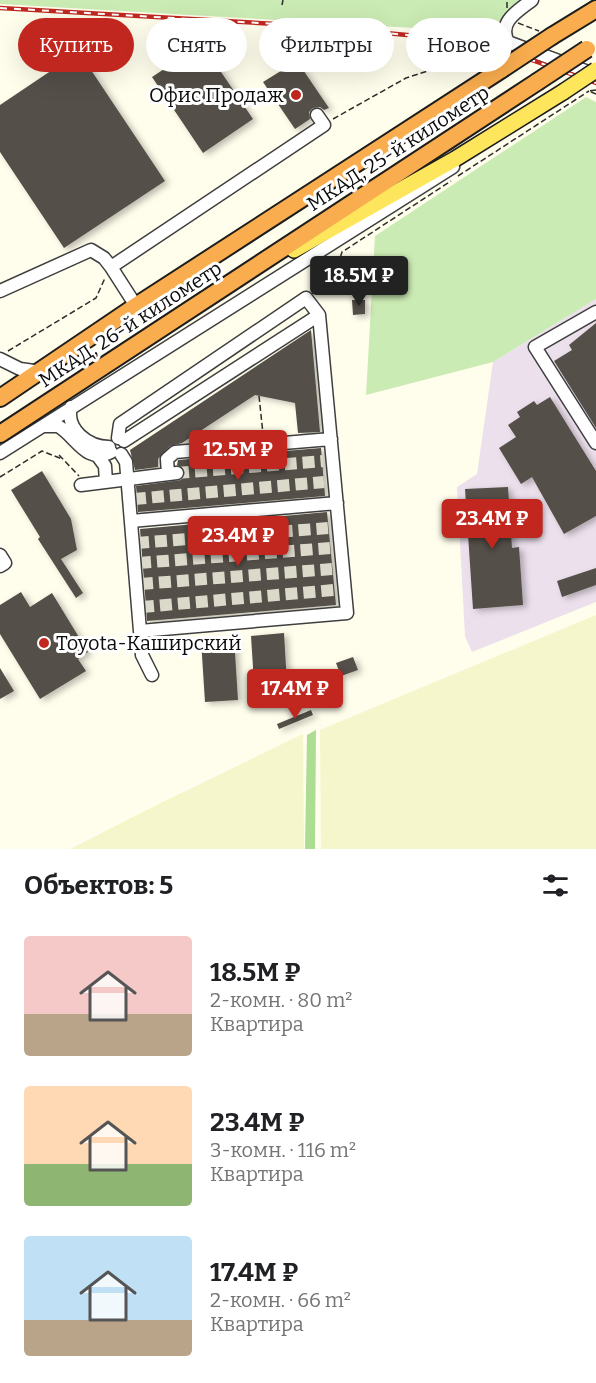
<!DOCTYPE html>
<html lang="ru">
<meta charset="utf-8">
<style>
body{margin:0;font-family:Bitter,serif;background:#f2f2f2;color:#202124;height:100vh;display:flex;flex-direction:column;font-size:22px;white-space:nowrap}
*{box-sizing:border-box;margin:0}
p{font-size:20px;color:#757577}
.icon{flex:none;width:33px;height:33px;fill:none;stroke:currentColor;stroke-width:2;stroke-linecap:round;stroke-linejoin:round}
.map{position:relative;height:849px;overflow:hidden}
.side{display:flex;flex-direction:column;background:#fff;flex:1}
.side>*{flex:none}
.banner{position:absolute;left:18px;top:18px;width:561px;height:54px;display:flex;gap:12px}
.price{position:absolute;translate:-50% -51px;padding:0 14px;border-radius:6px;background:#c1271f;color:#fff;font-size:20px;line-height:39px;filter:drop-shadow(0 2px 3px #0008)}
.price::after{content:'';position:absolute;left:50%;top:36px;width:18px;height:14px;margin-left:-9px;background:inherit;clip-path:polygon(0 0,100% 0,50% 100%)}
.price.current{background:#222;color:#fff}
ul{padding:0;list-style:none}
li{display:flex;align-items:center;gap:18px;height:150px;padding:0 24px}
li span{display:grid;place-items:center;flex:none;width:168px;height:120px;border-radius:6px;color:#555}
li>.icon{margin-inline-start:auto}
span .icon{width:72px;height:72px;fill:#fffc;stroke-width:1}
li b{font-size:26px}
h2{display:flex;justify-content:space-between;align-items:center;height:72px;padding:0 24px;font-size:26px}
.chip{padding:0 21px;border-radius:27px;background:#fff;box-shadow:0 6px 24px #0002;font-size:21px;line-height:54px}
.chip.current{background:#c1271f;color:#fff}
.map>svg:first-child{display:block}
</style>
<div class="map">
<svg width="596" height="849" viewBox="0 0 596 849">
<defs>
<filter id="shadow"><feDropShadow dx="4" dy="2.5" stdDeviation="3" flood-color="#0004"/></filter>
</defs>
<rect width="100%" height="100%" fill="#fffdeb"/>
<path fill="#ece0ec" d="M596,299v303l-124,50 -7,-16 -8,-149 20,-13 16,-112z"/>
<path fill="#f5f6cb" d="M596,615v234h-275l-1,-119z
M303,734l1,115h-234l91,-46z"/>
<path fill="#cbebb4" d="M0,0h527l-21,15 -15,24 -59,-10 -432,-25z
M586,97l10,5v197l-103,63 -127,33 9,-159z"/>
<path fill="#addc93" d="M316,730l-1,119h-10l2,-114z"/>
<path fill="#554f48" filter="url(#shadow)" d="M202,44l51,75 -50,34 -51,-76z
M79,52l86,129 -101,67 -64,-96v-47z
M297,61l32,47 -5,2 -4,-3 -7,1 -4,4 1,7 -15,10 -32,-47z
M352,300h13v14l-12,1z
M596,323v105l-42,-67 18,-11 -3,-5z
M311,330l9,102 -22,1 -3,-30 -40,-8 -73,48 -12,3 -12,13v8l-23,3 -5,-20z
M550,397l46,74v45l-32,18 -32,-57 -11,7 -22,-36 17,-11 -8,-12 12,-8 -3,-5 17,-11 3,4z
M321,448l4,48 -187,16 -2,-26 45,-6 4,-9 -8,-6 1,-5z
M42,471l29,48 6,31 -16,9 22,34 -7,5 -38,-59 2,-2 -29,-47z
M508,487l4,61 7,-1 4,58 -50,4 -8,-120z
M327,512l9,93 -189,16 -7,-92z
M596,568v17l-34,12 -5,-16z
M21,592l9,15 22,-14 36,59 -10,7 8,12 -46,28 -40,-65v-29z
M284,633l3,51 -15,1 1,12 -18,1 -4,-62z
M234,637l4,63 -33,2 -4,-62z
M353,657l5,13 -17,6 -5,-13z
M0,668l14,23 -14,8z
M311,710l2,5 -34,14 -2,-5z"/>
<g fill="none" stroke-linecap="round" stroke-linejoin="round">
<path stroke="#dbd9ca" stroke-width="12" stroke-dasharray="12 6" stroke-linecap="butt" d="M177,473l146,-12
M134,499l190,-17
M137,543l191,-15
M139,563l191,-15
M141,584l191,-15
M142,607l192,-17"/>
<defs>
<path id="minor" d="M532,0c-13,10 -35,22 -24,42l88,33
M0,291l91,-41 13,8 7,9
M136,306l-25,-39 213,-142 -7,-10
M596,312l-61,35 61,96
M0,359l20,10 21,3
M71,407c-6,22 17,40 38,40
M43,426h15c18,10 28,39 53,26
M118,438l2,-14 186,-126 13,17 28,298 -207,18
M124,441l195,-126
M0,453l453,-286
M121,454l5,8 16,193 10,20
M97,455l8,11 1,16
M168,474l-1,-15 8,-7 156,-13
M81,485l96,-12
M131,521l206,-18
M0,555l5,8 -5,3"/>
<path id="major" d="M294,250l161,-91 108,-67"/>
<path id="highway" d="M552,36l44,-27
M0,398l136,-92 366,-237
M0,434l537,-352"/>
</defs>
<use href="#minor" stroke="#3f3f3f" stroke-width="15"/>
<use href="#major" stroke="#1d1d1d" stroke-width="18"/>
<use href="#highway" stroke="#1d1d1d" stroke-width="20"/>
<path stroke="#2e2e2e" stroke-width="1.5" stroke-dasharray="6 3" stroke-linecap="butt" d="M282,5l1,-5
M507,8v-8
M518,23l21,8
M472,56l5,-12 19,-19
M596,90l-7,1 7,3
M333,119l73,-41 65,-21 20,3
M458,176l131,-85
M313,291l23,-20 6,-19 109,-71
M8,351l88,-53 9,-20
M259,396l4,38
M59,455l20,21
M0,477l42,-26 20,8"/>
<use href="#minor" stroke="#fff" stroke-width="12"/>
<use href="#major" stroke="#fee65c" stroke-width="15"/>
<use href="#highway" stroke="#faad4e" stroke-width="16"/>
<defs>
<path id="rail" d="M0,8l311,18 128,12 73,15 84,30"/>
</defs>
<use href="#rail" stroke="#c1271f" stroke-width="4.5"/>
<use href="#rail" stroke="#fff" stroke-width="2" stroke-dasharray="7" stroke-linecap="butt"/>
<defs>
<path id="major-bridge" d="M563,92l33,-22"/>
<path id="highway-bridge" d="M502,69l50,-33
M537,82l50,-33"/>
</defs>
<use href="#major-bridge" stroke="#1d1d1d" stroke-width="18" stroke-linecap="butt"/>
<use href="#highway-bridge" stroke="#1d1d1d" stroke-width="20" stroke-linecap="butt"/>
<use href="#major-bridge" stroke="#fee65c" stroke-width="15"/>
<use href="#highway-bridge" stroke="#faad4e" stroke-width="16"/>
</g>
<g fill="#c1271f" stroke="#fff" stroke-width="2">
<circle cx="296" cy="95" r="6"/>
<circle cx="44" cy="643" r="6"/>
</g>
<g text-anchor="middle" stroke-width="6" stroke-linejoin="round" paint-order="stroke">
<g font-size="20" fill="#0c0c0c" stroke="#fff" text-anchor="end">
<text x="284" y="102">Офис Продаж</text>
<text x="56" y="650" text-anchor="start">Toyota-Каширский</text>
</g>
<g font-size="20" fill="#0c0c0c" stroke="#fff">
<text transform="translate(398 148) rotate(-33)" y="7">МКАД, 25-й километр</text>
<text transform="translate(130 324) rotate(-33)" y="7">МКАД, 26-й километр</text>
</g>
</g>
</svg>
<b class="price current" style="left:359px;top:307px">18.5M ₽</b>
<b class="price" style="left:238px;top:481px">12.5M ₽</b>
<b class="price" style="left:492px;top:550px">23.4M ₽</b>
<b class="price" style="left:238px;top:567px">23.4M ₽</b>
<b class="price" style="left:295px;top:720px">17.4M ₽</b>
<div class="banner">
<a class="chip current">Купить</a>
<a class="chip">Снять</a>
<a class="chip">Фильтры</a>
<a class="chip">Новое</a>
</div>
</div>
<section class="side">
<h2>Объектов: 5<svg class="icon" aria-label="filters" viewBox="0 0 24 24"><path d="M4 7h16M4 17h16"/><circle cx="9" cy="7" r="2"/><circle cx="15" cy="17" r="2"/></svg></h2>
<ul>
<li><span style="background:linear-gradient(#f6c9c9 65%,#b9a48a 0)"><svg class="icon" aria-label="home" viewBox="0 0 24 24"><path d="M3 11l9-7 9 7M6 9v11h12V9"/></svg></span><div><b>18.5M ₽</b><p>2-комн. · 80 m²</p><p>Квартира</p></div></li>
<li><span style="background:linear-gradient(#ffd9b3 65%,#8fb573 0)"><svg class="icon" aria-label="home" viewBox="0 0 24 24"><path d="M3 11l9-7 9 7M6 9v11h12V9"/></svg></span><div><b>23.4M ₽</b><p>3-комн. · 116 m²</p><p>Квартира</p></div></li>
<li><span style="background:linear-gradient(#bfe0f5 70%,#b9a48a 0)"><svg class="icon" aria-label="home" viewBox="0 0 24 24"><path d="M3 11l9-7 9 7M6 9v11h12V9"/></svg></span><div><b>17.4M ₽</b><p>2-комн. · 66 m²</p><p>Квартира</p></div></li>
</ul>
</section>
